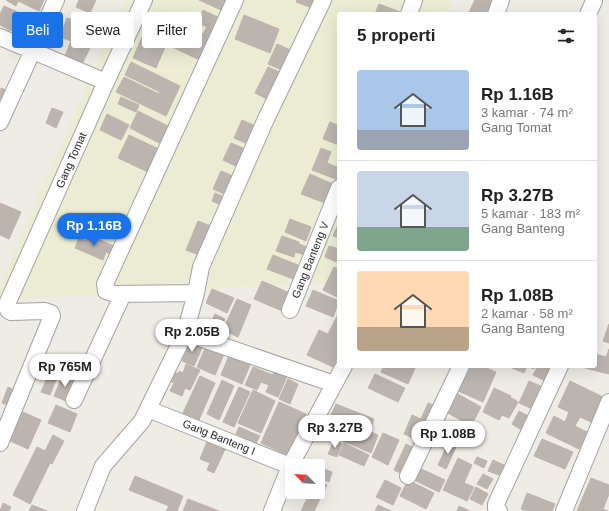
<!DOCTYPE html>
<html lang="id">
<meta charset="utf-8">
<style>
body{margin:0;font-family:Helvetica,sans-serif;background:#f6f6f6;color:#222;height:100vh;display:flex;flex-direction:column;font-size:15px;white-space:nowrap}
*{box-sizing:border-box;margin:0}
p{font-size:13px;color:#767676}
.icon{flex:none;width:22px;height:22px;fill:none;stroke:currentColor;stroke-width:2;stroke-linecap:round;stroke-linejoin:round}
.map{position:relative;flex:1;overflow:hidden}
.details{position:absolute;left:337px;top:12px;width:260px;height:356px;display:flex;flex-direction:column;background:#fff;border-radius:4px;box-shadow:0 4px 16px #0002}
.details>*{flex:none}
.hud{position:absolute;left:12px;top:12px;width:265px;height:36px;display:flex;gap:8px}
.needle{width:26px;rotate:295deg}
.fabs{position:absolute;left:285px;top:459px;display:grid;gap:8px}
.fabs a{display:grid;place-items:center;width:40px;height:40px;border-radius:4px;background:#fff;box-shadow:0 4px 16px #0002;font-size:20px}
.price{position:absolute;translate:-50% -34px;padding:0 9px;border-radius:14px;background:#fff;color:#222;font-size:13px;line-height:26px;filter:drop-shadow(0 1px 2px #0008)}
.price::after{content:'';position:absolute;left:50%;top:24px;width:12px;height:9px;margin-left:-6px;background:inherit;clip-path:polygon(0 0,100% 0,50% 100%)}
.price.active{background:#1a73e8;color:#fff}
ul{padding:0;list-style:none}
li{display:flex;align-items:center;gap:12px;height:100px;padding:0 20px}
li+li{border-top:1px solid #e0e0e0}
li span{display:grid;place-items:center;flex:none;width:112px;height:80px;border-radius:4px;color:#555}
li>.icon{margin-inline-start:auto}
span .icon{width:48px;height:48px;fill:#fffc;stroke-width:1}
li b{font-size:17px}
h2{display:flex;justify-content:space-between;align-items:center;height:48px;padding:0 20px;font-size:17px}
.pill{padding:0 14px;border-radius:4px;background:#fff;box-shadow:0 4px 16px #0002;font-size:14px;line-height:36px}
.pill.active{background:#1a73e8;color:#fff}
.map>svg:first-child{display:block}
</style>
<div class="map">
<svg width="609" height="511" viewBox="0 0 609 511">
<rect width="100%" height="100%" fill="#efece6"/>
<path fill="#ebecd3" d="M125,0h326l-5,14h-107v268l-339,18v-16z"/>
<path fill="#bcb5af" stroke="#bfb3aa" d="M6,0h38l-5,11 -21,-10 -2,5z
M79,0h17l-6,13 -14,-6z
M199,0h26l1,1 -5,9z
M297,0h22l-4,9 -19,-7z
M475,0h14l6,3 -5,11h-22z
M379,4l24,9v1h-28z
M4,6l16,7 -9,18 -11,-6v-11z
M203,10l21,10 -20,42 -34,-16 11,-22 22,10 4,-7 -10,-5z
M23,12l15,6 -3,7 3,1 -6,13 -3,-1 -1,3 -15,-6z
M244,15l35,14 -9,24 -35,-14z
M67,18l25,9 -5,14 5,3 -10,20 -17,-8 6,-15 -11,-4z
M143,35l23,10 -10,23 -23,-10z
M277,44l16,7 -9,20 -16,-7z
M131,62l49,24 -14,30 -50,-24 8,-15 35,17 1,-2 -35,-17z
M268,67l18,8 -13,27 -18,-9z
M1,88l10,4 -4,10 -7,-3z
M121,97l18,8 -3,7 -18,-8z
M52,108l11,4 -7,16 -10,-5z
M138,111l34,17 -9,17 -33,-17z
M107,114l22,11 -8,15 -21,-10z
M242,120l18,8 -8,18 -18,-8z
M330,122l9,4v19l-16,-6z
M129,135l34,16 -11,23 -34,-16z
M231,143l19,8 -8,18 -19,-9z
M321,148l10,4 -4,11 12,5 -1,12 -26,-10z
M221,171l17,7 -7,19 -18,-8z
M310,174l23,10 -8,19 -24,-9z
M215,193l12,5 -4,8 -11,-5z
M0,203l21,9 -12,27 -9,-4z
M290,219l21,8 -5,14 -21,-9z
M198,221l18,7 -12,29 -18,-7z
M339,222v16l-6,-2z
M88,235l26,11 -4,8 -4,-2 -3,8 -28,-12 4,-10 7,3z
M282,236l17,6v2l8,3 -2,8 -10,-3 -1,5 -18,-6z
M329,246l10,3v14l-14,-6z
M273,255l25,10 -5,14 -26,-10z
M334,267l5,2v29l-16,-8z
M262,281l28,12 -8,18 -28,-12z
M212,289l22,9 -7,15 -21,-10z
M313,290l26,11 -6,16 -27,-11z
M237,299l14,6 -13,32 -15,-7z
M339,312v42l-6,13 -26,-12 12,-25 9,4z
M215,314l10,5 -8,16 -9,-4z
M609,324v19l-6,-2z
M191,340l12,6 -9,20 -12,-5z
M206,346l18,8 -9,21 -18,-8z
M609,349v25l-24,-6v-2h10v-12l11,3z
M230,353l21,10 -9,21 -21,-9z
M65,355l17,8 -7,13 -16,-8z
M186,364l14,6 -10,20 -5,-2 -3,8 -12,-5 4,-8 -4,-2 5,-9 3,2 1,-3 4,2z
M384,366h32l-8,18 -27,-12z
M469,366h13l14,6 -13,30 -25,-11z
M507,366h29l-2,3 -7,-3 -3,7z
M538,366h17l-8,16 -14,-7z
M253,367l20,8 4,-8 12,5 -11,25 -12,-5 3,-7 -8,-3 -4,8 -12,-5z
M63,374l13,6 -10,21 -12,-5z
M375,374l30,14 -7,14 -30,-14z
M48,376l8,4 -6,15 -9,-3z
M200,376l15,7 -16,37 -16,-7z
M288,379l10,5 -8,20 -11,-5z
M222,380l12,6 -15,34 -12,-6z
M529,381l16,7 -10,22 -16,-7z
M570,381l33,16 -12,25 -11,-5 -5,9 12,6 -8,17 -33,-16 8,-17 11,6 4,-10 -11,-5z
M8,387l8,4 -6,15 -8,-3z
M239,387l11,5 -16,35 -11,-5z
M494,388l17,8 -1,1 8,5 -9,16 -7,-3 -3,5 -16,-8z
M253,390l22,11 -14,32 -23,-10z
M458,394l23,13 -10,19 -23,-13z
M279,402l27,12 -19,41 -26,-12z
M428,403l10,4 -16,35 -18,-8 8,-19 9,4z
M336,404l38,15 -4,11 -39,-15z
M56,405l21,9 -7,18 -22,-9z
M519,411l11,6 -7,14 -11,-7z
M23,412l18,8 -13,29 -18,-8z
M350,423l28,12 -7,18 -28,-12z
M239,427l21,9 -4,7 -20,-9z
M383,433l16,7 -11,25 -16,-8z
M53,435l11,6 -12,23 -2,-1 -20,41 -17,-9 24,-48 8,4z
M208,439l19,6 -13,28 -7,-3 3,-7 -10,-4z
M542,439l31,13 -8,17 -31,-13z
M334,441l8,3 -5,13 -9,-3z
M449,441l8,4 -11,24 -8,-4z
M344,443l25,12 -5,11 -25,-11z
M406,444l11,5 -13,26 -10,-5z
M477,457l10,4 -3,7 -10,-5z
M458,458l14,7 -8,18 10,4 -7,14 -24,-11z
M493,460l11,5 -5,10 -11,-4z
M415,466l30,14 -6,12 -29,-14z
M318,467l14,5 -3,10 -11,-4z
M483,474l10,5 -6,10 -10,-5z
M135,476l48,20 -6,15h-11l3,-5 -40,-16z
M591,478l18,7v9l-6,15 5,2h-31z
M385,480l16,8 -8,17 -17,-8z
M408,480l26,13 -8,16 -26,-13z
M318,481l9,4 -13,26h-13l8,-16 -5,-3h14z
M476,487l12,7 -6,11 -12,-6z
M527,493l28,11 -3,7h-26l-5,-2z
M188,499l31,12h-36z
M3,503l8,4 -2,4h-9z
M32,505l15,6h-18z
M378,505l13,6h-16z
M459,506l11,5h-13z"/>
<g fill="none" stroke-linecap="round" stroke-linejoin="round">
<defs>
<path id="minor" d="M409,14l5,-14
M496,14l5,-14
M588,14l6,-13
M0,37l106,45
M0,122l56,-122
M196,293l-81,1 -9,-3 -1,-7 130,-284
M290,310l49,-122
M185,333l149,51
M74,400l49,-106
M148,409l142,57
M0,443l52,-127 -1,-3 -6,-2 -34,1 -3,-2 -1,-6 99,-222 38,-82
M408,476l53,-110
M85,511l18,-45 39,-45 43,-88 11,-40 5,-26 65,-148 57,-119
M272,511l18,-45 54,-100
M499,511l-3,-3v-4l64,-138
M564,511l45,-109"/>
</defs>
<use href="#minor" stroke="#a3a3a3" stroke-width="18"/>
<use href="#minor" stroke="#fff" stroke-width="16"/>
</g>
<g text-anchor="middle" stroke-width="3.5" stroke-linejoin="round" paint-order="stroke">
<g font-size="11" fill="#1f1f1f" stroke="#fff">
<text transform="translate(71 160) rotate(-66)" y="4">Gang Tomat</text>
<text transform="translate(310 260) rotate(-68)" y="4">Gang Banteng V</text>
<text transform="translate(219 437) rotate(22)" y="4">Gang Banteng I</text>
</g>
</g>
</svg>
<div class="fabs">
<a><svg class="needle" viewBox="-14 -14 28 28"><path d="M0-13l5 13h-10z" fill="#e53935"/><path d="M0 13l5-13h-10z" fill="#767676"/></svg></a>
</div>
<b class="price active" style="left:94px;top:247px">Rp 1.16B</b>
<b class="price" style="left:192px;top:353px">Rp 2.05B</b>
<b class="price" style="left:65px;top:388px">Rp 765M</b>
<b class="price" style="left:335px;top:449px">Rp 3.27B</b>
<b class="price" style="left:448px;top:455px">Rp 1.08B</b>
<div class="hud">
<a class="pill active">Beli</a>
<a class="pill">Sewa</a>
<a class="pill">Filter</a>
</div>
<section class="details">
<h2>5 properti<svg class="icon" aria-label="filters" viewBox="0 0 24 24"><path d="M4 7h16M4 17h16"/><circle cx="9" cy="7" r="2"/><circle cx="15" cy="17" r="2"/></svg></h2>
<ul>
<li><span style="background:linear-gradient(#a9c7e8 75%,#9aa5b1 0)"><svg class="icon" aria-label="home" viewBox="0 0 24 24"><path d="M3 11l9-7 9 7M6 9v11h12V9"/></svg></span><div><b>Rp 1.16B</b><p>3 kamar · 74 m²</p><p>Gang Tomat</p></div></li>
<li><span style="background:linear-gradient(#c9d6e8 70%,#7fa58c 0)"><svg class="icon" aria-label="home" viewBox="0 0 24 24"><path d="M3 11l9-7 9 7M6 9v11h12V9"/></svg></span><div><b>Rp 3.27B</b><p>5 kamar · 183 m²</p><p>Gang Banteng</p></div></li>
<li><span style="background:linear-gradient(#ffd9b3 70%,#b9a48a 0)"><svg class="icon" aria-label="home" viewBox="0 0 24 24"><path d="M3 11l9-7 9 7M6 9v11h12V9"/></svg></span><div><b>Rp 1.08B</b><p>2 kamar · 58 m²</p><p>Gang Banteng</p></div></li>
</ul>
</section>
</div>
